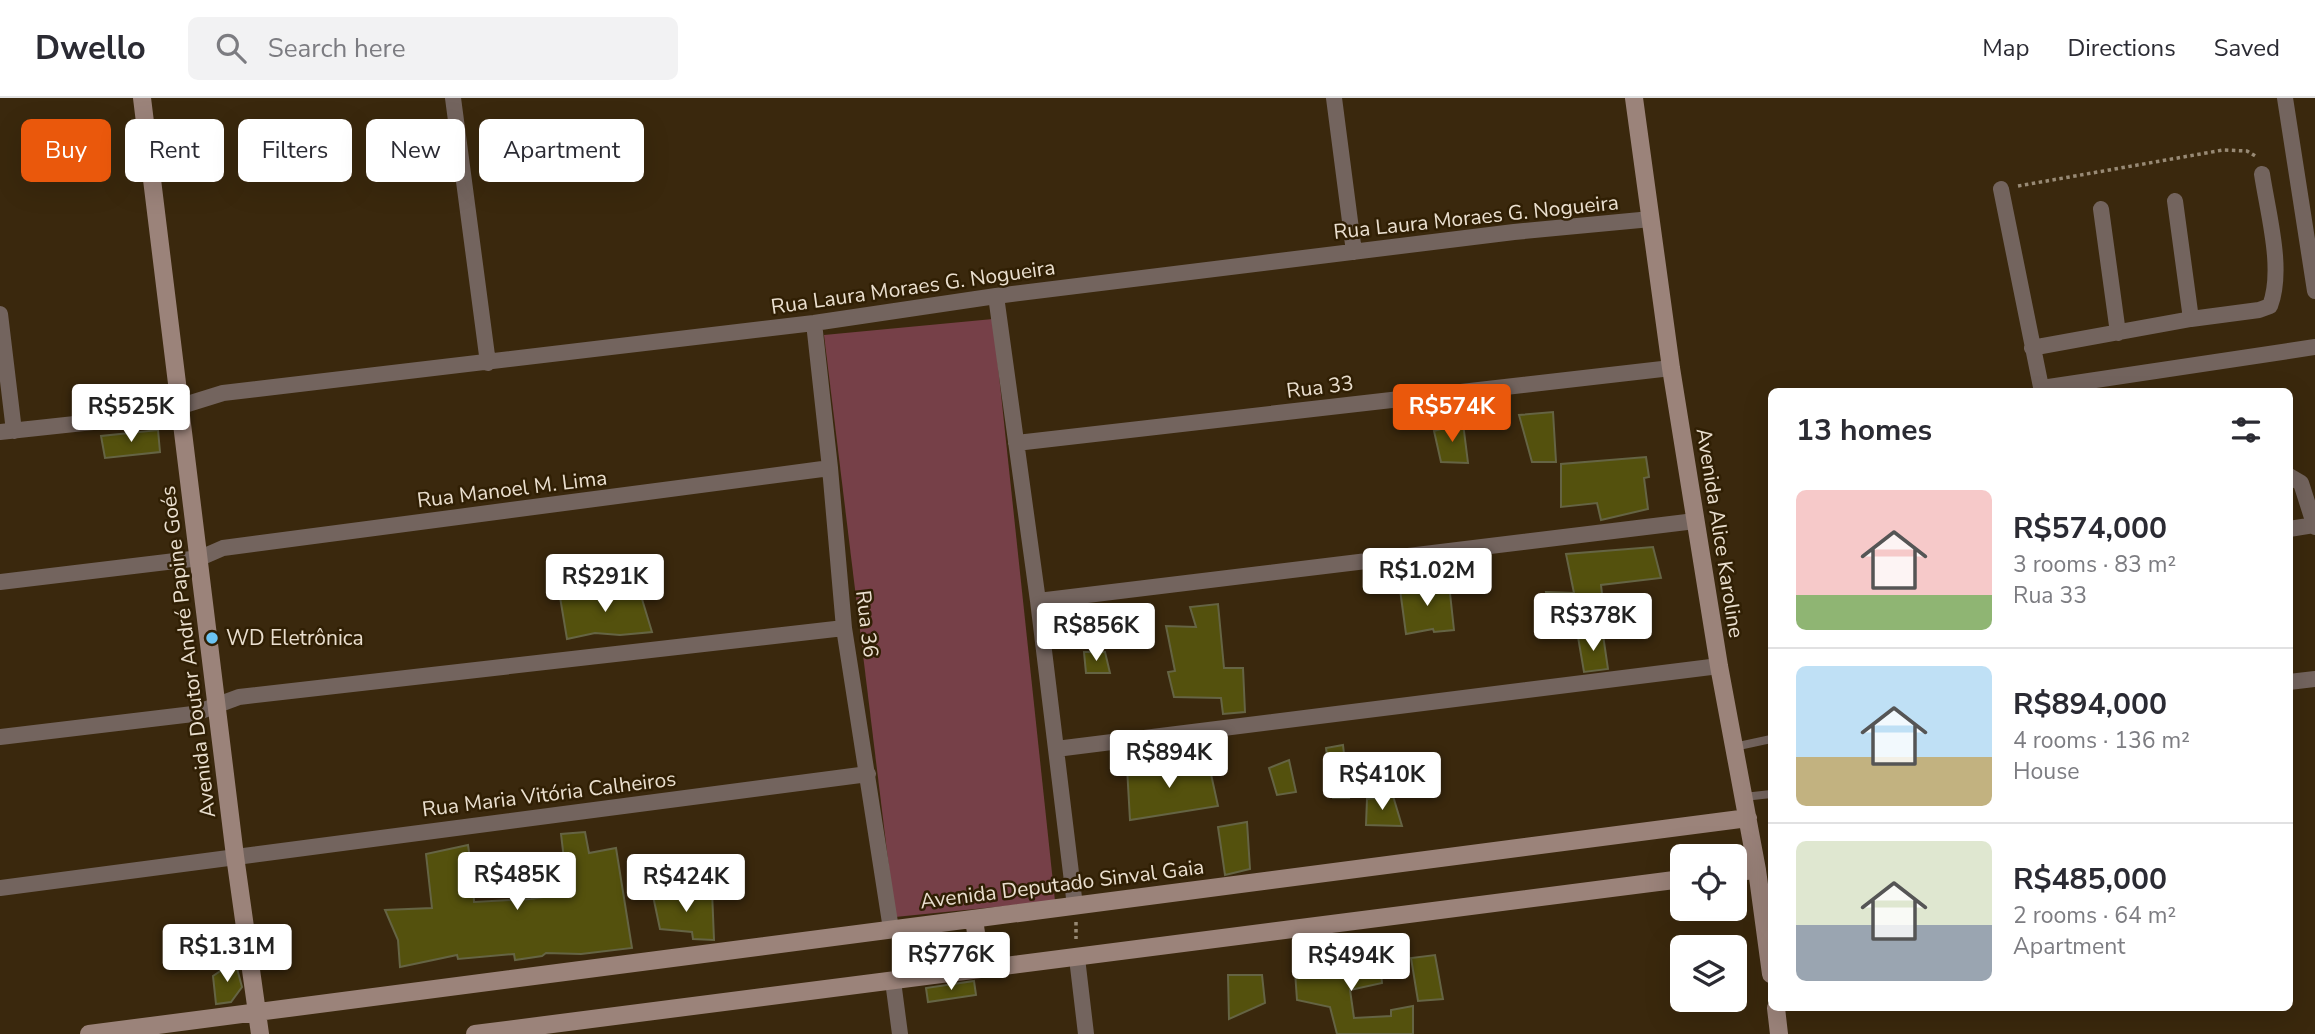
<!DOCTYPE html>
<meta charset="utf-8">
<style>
body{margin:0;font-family:"Nunito Sans",sans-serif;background:#f2f2f3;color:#2b2b33;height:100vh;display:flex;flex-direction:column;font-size:26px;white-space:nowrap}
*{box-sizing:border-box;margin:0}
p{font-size:23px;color:#7c7c81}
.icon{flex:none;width:38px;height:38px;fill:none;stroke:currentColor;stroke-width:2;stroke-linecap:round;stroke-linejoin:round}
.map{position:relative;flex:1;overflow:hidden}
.sheet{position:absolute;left:1768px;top:290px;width:525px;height:623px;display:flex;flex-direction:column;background:#fff;border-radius:10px;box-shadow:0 7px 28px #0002}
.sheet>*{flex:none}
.guide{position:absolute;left:21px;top:21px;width:665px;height:63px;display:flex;gap:14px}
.tools{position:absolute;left:1670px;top:746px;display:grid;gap:14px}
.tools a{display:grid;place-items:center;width:77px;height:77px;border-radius:10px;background:#fff;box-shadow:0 7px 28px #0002;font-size:35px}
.price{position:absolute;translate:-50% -60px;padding:0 16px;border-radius:7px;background:#fff;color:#222;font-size:23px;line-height:46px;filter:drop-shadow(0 2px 4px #0008)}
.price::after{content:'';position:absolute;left:50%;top:42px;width:21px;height:16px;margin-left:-10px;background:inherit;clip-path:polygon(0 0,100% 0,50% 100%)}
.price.active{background:#ea580c;color:#fff}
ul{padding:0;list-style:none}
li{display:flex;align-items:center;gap:21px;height:175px;padding:0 28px}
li+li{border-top:2px solid #e1e1e2}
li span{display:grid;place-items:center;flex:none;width:196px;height:140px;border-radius:10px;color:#555}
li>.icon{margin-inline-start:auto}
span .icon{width:84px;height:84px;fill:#fffc;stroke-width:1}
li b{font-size:30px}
h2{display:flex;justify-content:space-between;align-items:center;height:84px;padding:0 28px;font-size:30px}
.pill{padding:0 24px;border-radius:10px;background:#fff;box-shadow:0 7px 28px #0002;font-size:24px;line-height:63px}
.pill.active{background:#ea580c;color:#fff}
header{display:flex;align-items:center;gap:42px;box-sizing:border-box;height:98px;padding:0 35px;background:#fff;border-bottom:2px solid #e1e1e2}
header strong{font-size:33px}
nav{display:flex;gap:38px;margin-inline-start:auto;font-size:24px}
.search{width:490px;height:63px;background:#f2f2f3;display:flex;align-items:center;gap:18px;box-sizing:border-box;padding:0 24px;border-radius:10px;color:#7c7c81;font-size:26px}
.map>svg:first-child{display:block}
</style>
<header>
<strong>Dwello</strong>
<div class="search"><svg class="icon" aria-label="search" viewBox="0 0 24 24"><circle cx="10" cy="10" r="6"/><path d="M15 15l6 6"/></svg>Search here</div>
<nav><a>Map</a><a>Directions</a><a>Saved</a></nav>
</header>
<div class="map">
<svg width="2315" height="936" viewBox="0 0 2315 936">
<rect width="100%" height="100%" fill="#3a280d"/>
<path fill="#764048" d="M993,221l62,582 -160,16 -71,-582z"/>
<path fill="#54510d" stroke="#656444" stroke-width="2" d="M1553,314l3,50h-24l-13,-47z
M1463,325l5,40 -27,-1 -7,-31z
M158,332l2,22 -55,6 -4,-22z
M1646,359l3,20 -5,1 4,31 -47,11 -4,-17 -36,4v-43z
M1653,449l8,31 -60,7 1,9h7v9l-36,4 1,9 -23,7 -5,-31 28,1 -8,-39z
M1427,480l22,6 5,46 -20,2 -1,-3 -27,5 -7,-52 30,11z
M638,488l14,46 -32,3 -25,-2 -28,6 -7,-42 53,-7 1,4z
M1218,506l6,64h19l2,44 -22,2 -2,-16 -47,-1 -6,-25 7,-1 -9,-45 30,1 -6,-20z
M1603,537l5,34 -24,3 -6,-35z
M1084,554h21l5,21h-24z
M1343,647l6,53h-16l-7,-50z
M1289,662l7,32 -19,3 -8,-27z
M1164,663l1,6 44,-2 9,41 -88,14 -3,-53z
M1393,698l9,30 -36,-1 1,-26z
M1247,724l3,47 -25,6 -7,-48z
M585,734l4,21 27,-5 16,100 -51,6 -35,-1 -4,3 -27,4 -1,-6 -56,5 -1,-4 -57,12 -2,-27 -13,-30 47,-2 -6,-54 42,-9 5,34 1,23 57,-3 37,-6 -7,-59z
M652,793l29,2 1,7 30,-9 2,49 -21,-1 -1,-7 -32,-3z
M1378,846l4,39 -32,7 4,28 37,-2v-6l22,-4v28h-76l-7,-27 -33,-7 -2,-29 56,-13 -2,-8z
M1435,857l8,44 -25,2 -7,-43z
M235,863l7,26 -11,15 -15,2 -3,-28z
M1228,877h34l3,28 -36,16z
M974,883l2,14 -48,7 -2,-14z"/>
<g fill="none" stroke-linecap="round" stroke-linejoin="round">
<path stroke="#988a75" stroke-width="3.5" stroke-dasharray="3.5 3.5" stroke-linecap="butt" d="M2018,88l205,-36 24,1 10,6
M1076,824v17
M941,842l4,17"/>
<path stroke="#73645e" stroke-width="8" d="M1734,649l37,-8
M1744,699l27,-3"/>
<path stroke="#73645e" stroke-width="16" d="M453,0l35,265
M1334,0l20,154
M2285,0l30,193
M2001,91l41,203
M2175,103l16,118
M2101,111l17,124
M996,198l42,305 37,305
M0,216l14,117
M814,225l16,145 14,160 47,301
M2032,250l159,-29 68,-9 11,-4c14,-37 -2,-92 -8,-132
M2042,290l273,-41
M0,334l149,-16 74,-23 591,-70 182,-27 518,-64 137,-13
M1016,345l655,-75
M2289,378l12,7 14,44
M2289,431l26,-4
M0,484l200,-24 23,-10 607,-80
M1038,503l657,-80
M2289,584l26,-3
M0,639l193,-23 46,-17 605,-69
M1056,651l663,-83
M0,790l868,-114
M1077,860l9,76
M893,883l7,53"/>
<path stroke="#9b837a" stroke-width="18" d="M142,0l93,758 25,178
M1634,0l37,270 48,298 38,204 14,104
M1734,774l23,-2
M974,821l7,49
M1776,910l3,26
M89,936l1659,-216
M475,936l1207,-155"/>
</g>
<circle fill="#6bc3f2" stroke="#301f04" stroke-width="2.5" cx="212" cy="540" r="7"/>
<g text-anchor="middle" stroke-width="5" stroke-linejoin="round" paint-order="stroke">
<g font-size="21" fill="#eadfcf" stroke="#301f04">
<text transform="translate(1476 119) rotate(-6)" y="7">Rua Laura Moraes G. Nogueira</text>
<text transform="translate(913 189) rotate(-8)" y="7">Rua Laura Moraes G. Nogueira</text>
<text transform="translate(1320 289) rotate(-7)" y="7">Rua 33</text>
<text transform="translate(512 391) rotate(-7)" y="7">Rua Manoel M. Lima</text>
<text transform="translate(1720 435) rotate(81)" y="7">Avenida Alice Karoline</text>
<text transform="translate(867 526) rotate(83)" y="7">Rua 36</text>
<text transform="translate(188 554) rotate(-97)" y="7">Avenida Doutor André Papine Goés</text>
<text transform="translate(549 696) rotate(-7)" y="7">Rua Maria Vitória Calheiros</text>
<text transform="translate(1062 786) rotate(-7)" y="7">Avenida Deputado Sinval Gaia</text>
</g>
<g font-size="21" fill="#eadfcf" stroke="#301f04" text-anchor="start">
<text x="226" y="547">WD Eletrônica</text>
</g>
</g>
</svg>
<div class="tools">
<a><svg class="icon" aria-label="locate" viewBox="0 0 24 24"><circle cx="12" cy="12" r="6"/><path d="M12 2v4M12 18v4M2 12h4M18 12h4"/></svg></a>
<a><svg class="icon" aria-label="layers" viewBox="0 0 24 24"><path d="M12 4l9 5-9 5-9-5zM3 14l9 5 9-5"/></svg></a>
</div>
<b class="price" style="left:131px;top:346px">R$525K</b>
<b class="price active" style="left:1452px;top:346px">R$574K</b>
<b class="price" style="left:1427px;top:510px">R$1.02M</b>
<b class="price" style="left:605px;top:516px">R$291K</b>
<b class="price" style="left:1593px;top:555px">R$378K</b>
<b class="price" style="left:1096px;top:565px">R$856K</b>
<b class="price" style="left:1169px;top:692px">R$894K</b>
<b class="price" style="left:1382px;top:714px">R$410K</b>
<b class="price" style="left:517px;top:814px">R$485K</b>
<b class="price" style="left:686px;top:816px">R$424K</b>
<b class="price" style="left:227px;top:886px">R$1.31M</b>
<b class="price" style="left:951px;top:894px">R$776K</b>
<b class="price" style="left:1351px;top:895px">R$494K</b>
<div class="guide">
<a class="pill active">Buy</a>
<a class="pill">Rent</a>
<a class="pill">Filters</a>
<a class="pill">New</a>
<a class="pill">Apartment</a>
</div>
<section class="sheet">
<h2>13 homes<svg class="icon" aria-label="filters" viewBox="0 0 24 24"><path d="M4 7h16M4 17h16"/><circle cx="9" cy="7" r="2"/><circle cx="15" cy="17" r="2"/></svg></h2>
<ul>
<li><span style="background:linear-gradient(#f6c9c9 75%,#8fb573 0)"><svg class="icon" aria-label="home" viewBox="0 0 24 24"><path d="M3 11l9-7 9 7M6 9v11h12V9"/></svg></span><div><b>R$574,000</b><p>3 rooms · 83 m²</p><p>Rua 33</p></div></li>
<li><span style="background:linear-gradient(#bfe0f5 65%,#c2b280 0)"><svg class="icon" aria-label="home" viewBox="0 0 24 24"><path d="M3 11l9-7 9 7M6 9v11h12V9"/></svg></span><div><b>R$894,000</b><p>4 rooms · 136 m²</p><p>House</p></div></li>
<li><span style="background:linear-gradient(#dfe7d0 60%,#9aa5b1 0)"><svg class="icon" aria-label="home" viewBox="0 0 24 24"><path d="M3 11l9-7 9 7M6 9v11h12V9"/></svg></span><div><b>R$485,000</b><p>2 rooms · 64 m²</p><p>Apartment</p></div></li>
</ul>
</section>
</div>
